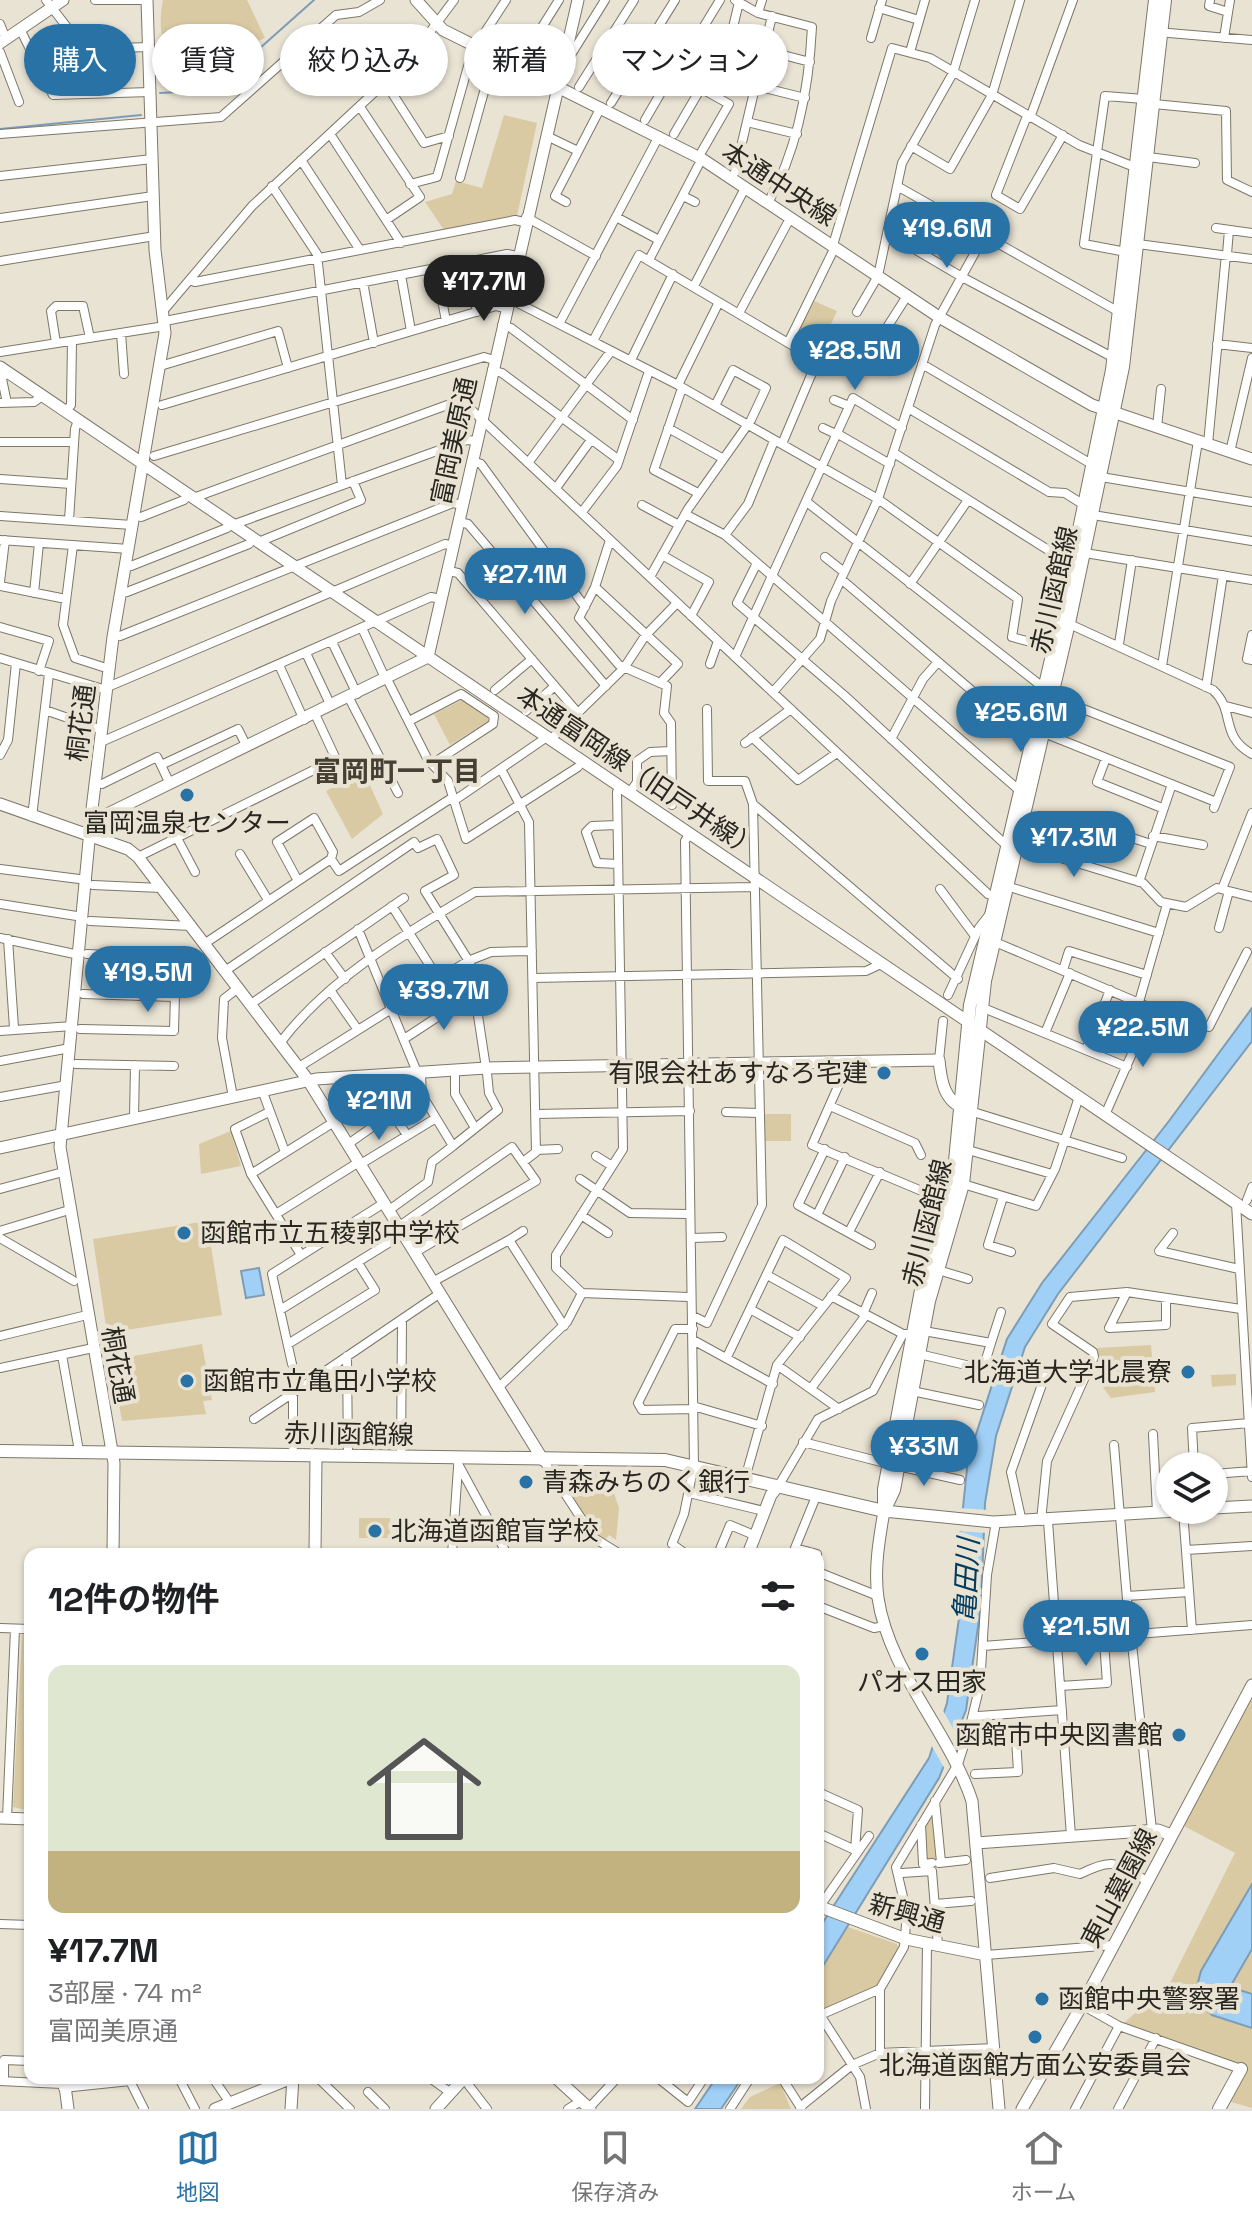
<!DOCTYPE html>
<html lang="ja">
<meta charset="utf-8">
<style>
body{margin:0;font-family:"Space Grotesk","Noto Sans JP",sans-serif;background:#f6f6f6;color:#202124;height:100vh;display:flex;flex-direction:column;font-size:30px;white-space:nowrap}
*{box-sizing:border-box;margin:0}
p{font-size:26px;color:#757577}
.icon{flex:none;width:44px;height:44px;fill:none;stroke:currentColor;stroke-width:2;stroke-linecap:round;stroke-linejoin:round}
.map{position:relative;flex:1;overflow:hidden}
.panel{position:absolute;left:24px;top:1548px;width:800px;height:536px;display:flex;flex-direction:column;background:#fff;border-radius:16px;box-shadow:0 2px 6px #0004}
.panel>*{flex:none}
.top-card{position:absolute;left:24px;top:24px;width:800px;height:72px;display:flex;gap:16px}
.tools{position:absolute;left:1156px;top:1452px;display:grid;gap:16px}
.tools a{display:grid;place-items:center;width:72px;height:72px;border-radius:50%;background:#fff;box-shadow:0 2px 6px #0004;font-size:40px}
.price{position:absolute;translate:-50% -68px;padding:0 18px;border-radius:28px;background:#2972a5;color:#fff;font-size:26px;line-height:52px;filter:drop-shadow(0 2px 4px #0008)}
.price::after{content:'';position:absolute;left:50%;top:48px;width:24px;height:18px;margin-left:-12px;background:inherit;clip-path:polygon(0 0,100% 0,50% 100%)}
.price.on{background:#222;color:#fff}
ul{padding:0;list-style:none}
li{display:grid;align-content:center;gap:16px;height:424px;padding:0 24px}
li+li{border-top:2px solid #e0e0e0}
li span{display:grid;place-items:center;height:248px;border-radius:16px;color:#555}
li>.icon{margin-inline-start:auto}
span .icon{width:144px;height:144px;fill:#fffc;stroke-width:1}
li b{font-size:34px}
h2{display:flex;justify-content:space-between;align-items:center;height:96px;padding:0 24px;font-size:34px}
.tag{padding:0 28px;border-radius:36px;background:#fff;box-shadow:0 2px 6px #0004;font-size:28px;line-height:72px}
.tag.on{background:#2972a5;color:#fff}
.menu{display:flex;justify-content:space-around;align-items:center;height:112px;border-top:2px solid #e0e0e0;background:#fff;font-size:22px;color:#757577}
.menu a{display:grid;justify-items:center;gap:4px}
.menu .on{color:#2972a5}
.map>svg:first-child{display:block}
</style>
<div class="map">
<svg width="1252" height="2109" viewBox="0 0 1252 2109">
<rect width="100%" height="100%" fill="#e9e3d4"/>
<path fill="#d9caa3" d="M163,0h84l18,38 -87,42c-15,-24 -21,-52 -15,-80z
M504,115l33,8 -20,93 -73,14 -19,-28 27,-8 4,-13 26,7z
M814,301l23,10 -18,39 -6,3 -20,-12z
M464,699l26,21 -40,25 -16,-31z
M363,770l20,44 -31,25 -26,-48z
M763,1114h28v27h-28z
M231,1131l10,35 -40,8 -2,-30z
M207,1221l15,94 -115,18 -14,-94z
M202,1344l10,56 -9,1 3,13 -84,7 -11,-61z
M1151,1345l4,47 -44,6 -9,-12 -5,-38z
M1236,1374v11l-24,2 -1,-12z
M557,1470h49l13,38 -3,32 -7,-5 -5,6 -9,-6z
M359,1518h31v20h-31z
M22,1634l8,1v176l-17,-4z
M1252,1697v411l-21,-6 17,-35 -124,-44 47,-42 64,-128 -51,-27z
M934,1811l5,49h-14l-2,-34z
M848,1927l49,17 2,5 -23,37 -58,25v-39z
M780,2083l11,26h-50l9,-12z"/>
<path fill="#a1d0f7" stroke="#7d9db6" stroke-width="2" d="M1252,1008v33l-194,253 -33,53 -29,89 -11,67 -4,103 -15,104 -27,68 -121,196v-44l111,-172 18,-55 14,-99 -1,-67 8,-78 39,-120 35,-56 127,-162z
M259,1268l5,27 -18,3 -5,-27z
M1252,1884v65l-22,38 22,7v34l-40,-13 -9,-8 -7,-17 5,-19z
M716,2078h26l-21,31h-26z"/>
<path fill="#e9e3d4" d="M959,1508l29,2 -1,23 -30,-2z
M941,1707l18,32 -13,32 -16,-28z"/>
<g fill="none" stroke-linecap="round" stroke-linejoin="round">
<path stroke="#7d9db6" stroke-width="2" d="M160,93l38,-2 26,-11 90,-80
M0,129l141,-14"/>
<defs>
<path id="minor" d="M46,0l41,53 1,40
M95,0h52
M720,0l-25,41 31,16 13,-55
M735,0l23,13 54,14c-3,61 -14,122 -44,176
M1210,0l-1,6 19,6
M879,8l40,12
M758,13l4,-13
M0,24l6,15
M20,29l33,66 97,-3
M1157,32l95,8
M379,37l26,27
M871,38l11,-38
M1224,38l6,-38
M84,49l65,-2
M764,50l46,12
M0,52l19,50
M910,52l15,-52
M572,53l33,-53
M641,55l88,49 -27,47
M517,67l42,-67
M385,82l39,61 25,-7
M756,86l49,12
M579,87l55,-87
M611,103l64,-103
M1154,104l72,7 1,69 25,12
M360,107l60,90 -34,23
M1027,116l-31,79 24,14 43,-74
M1030,118l43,-118
M645,120l28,-48
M747,122l50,12
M0,134l221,-17 115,-102 23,-3 21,-12
M330,134l71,109
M674,134l27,-46
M551,138l27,13
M911,146l39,23 42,-74 28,-95
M1148,157l47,6
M301,160l59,90
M735,172l37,-156
M0,176l152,-17
M460,178l34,-122
M410,184l27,-7 35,-125 34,-52
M272,186l45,68 25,231
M897,186l222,126
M683,196l12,6
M566,202l-11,-6 46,-89
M526,217l70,39
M616,217l43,23
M0,218l153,-22
M1216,228l36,5
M887,233l75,44 152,81
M1138,244l114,15
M833,245l59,-197 38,10 149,87 58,23
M1126,252l-42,-8 21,-148 39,3
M1227,254l2,-24
M649,260l49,-94
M0,261l155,-25
M468,262l9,50
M436,268l10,53
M401,275l10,56
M190,280l5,2 320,-62 9,2
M363,282l11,61
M694,286l51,-98
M508,298l170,87 200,114 140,100 -6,38 41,11
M164,310l88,-104 157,-146 45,-60
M857,312l21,-36 24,-113 51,-90 22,-73
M739,313l48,-89
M165,321l342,-67 10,2
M559,324l100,-188
M502,325l9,3 122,92
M121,333l3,41
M593,341l46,-86 178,105
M56,343l-5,-32 5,-5h27l7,32
M788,343l47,-96
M1217,344l35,4
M0,352l165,-26
M631,360l42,-86
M922,364l171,101
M160,366l118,-35 10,37
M492,370l10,3 117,87
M6,372l-4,7 5,24
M678,385l41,-83
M682,388l-28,82 44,23
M834,400l15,6
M0,403l34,-1 8,-6
M162,405l334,-99 9,2
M908,408l141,84 16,1 19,12
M66,411l5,-6 1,-64
M1157,427l4,-38
M668,428l54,30
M823,428l15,7
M838,434l52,30
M0,442h74
M782,444l38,-90 36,22 51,-80
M1208,444l18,-190
M1230,452l22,-94
M894,453l178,112
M154,456l330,-99 10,3
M473,461l8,3 104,143
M528,463l83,-112
M1101,477l151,25
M0,479l71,5
M556,488l35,-48
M196,497l265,-97 527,494 12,4
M808,503l250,196 172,68 -16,41
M642,505l37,20
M582,512l35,-46 32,-95
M685,514l40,21 295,256
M1093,515l159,26
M0,516l132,9
M141,517l43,-17
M69,520l6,-91 3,-9
M459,522l9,2 138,162
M235,524l232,-84 10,1
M725,535l23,-31 26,-63
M0,540l129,9
M610,540l-15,47 -16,31 40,47 48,21 -3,27 7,10 1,82
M261,541l100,-41 -8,-19
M73,545l-10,80 12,33 28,9
M1085,553l167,27
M662,555l47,27 -18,34
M825,557l19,15
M757,563l-20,40 108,93 162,150
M131,566l96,-38
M449,571l9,2 120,140
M650,577l38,-68 63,-89 15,-32 -33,-18 -18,36
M841,579l190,162
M0,582l5,-42
M910,584l58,-84
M0,586l66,13
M595,587l83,77 -18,19
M127,592l122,-48
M34,593l5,-50
M1065,622l148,68c23,21 6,46 39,64
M0,627l49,14 -10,30
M362,628l24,52
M1252,635l-5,24 5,1
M120,636l333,-133 10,2
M332,642l25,52
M1119,644l13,-84
M306,653l25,53
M735,657l118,-259 49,30
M0,658l103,31 342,-145 9,2
M710,664l8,-23
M279,665l25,55
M1162,666l36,-225
M387,679l41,81 20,21 18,58 112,-72
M1206,687l17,-112
M495,690l37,-31
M773,692l47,-53 11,-38 47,-102 57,-174 48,-87
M349,698l49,95
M1226,706l26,7
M45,710l57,20
M526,711l29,-25
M409,721l52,-27 33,22 -1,8 -61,40
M1044,733l172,69
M752,737l46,43 39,-27
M891,739l32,-60 15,-17
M550,740l74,-72 21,-32 32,-33
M101,742l330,-145 10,2
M745,743l46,-34
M0,755l8,-15 8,-77
M1106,758l-9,24 65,26
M501,769l28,53 7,330 -13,10
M102,784l55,-27 4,8
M170,784l-9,-19 77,-36 9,18
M633,788l4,-6v-21l13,-9 21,-1
M753,804l205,175
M32,817l17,-143
M1023,822l37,11 7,-16 84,27
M617,825l-25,1 -6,6 11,31 21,1
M1153,836l50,9
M177,838l18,34
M1018,845l125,38 18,19 25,5 31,-19 35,9
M240,854l28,46
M142,855l194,-96 -21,-45
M0,869l87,11
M298,881l-21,-39 37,-24 19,34 -2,7
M1139,882l33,-98
M93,885l68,3
M1003,885l156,48
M940,889l35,47
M1222,889l30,-76
M0,904l83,13
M392,906l47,74
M90,921l101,5
M1219,928l10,-37
M358,929l59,143
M0,938l79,17
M8,939l6,89
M995,942l175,74 39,11 38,-75
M204,944l127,-85 8,12 111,-72 8,-1 89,-61
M325,952l20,27
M1063,970l6,-19 78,24
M225,971l189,-129 4,6 19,-9 17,36 -29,16 45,72 16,105
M533,978l333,-7 15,-7
M330,990l28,40
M83,994l91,3
M948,995l31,-67 10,-13
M1139,1002l28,-98
M251,1004l153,-106
M981,1007l146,60
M80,1029l94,2 2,-73 -89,-4
M0,1031l73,-5
M1045,1033l25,-60
M404,1039l41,-27 32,-5
M280,1043c49,-65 126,-110 195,-151l279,-5
M1086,1050l24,-60
M939,1060l4,-39
M0,1061l70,-13
M844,1061v12l-32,72 136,57
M76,1064l98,2
M299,1067l169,-106 23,-9 41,-1
M455,1074v20l20,34
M421,1076l1,19 31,51 45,-36 -9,-17 -2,-20
M262,1090l23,62
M0,1097l67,-12
M233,1097l-11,-59 2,-39 14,-11
M830,1106l85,37 6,12
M970,1111l152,47
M726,1112l33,1
M536,1114l154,-3
M1105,1115l47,-107
M134,1118l1,-53
M351,1142l41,-29 15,22
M825,1149l-27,56 73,40
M536,1150l22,-1
M968,1150l84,24
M596,1156l16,10
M364,1162l72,-44
M251,1174l-16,-45 34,-17
M580,1179l50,34 58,1
M963,1184l73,22 19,-37 24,-72
M0,1189l63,-17
M1003,1197l-15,48 23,7
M1247,1200l5,-13
M1236,1203l16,274
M392,1208l36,-26 4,-20 21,-16
M276,1214l83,-52
M581,1215l27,18
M817,1215l28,-58
M398,1227l114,-80 24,34 -122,72
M0,1231l69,-21
M849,1232l31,-60
M1173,1233l-14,18 80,18
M0,1238l74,43
M692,1238l30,-1
M509,1240l14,-9
M301,1255l-50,-81 83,-52
M938,1270l30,9
M767,1275l56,31
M436,1280l73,-40 55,86
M1127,1292l-18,36 57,-3v-27
M582,1293l-26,-25v-13l67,-106 -6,-357 3,-6
M831,1296l72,38
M750,1309l50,28
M280,1310l123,-76
M863,1314l9,-21
M693,1316l14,7 55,-118 -9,-401 -8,-23h-37l-1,-72
M693,1329h-18l-37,74 4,7 51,-1
M0,1336l87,-21
M693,1340l80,44
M991,1343l10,-31
M288,1344l87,-54 -17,-27
M919,1354l64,15 8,-26 -67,-12
M62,1355l17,96
M347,1356l1,100
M727,1357l56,-117 63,38 -69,87 -29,103
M292,1364l-20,-90 112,-71
M777,1365l62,44
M0,1368l93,-20
M812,1387l54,-72
M498,1388l69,-66 15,-29 107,4
M912,1391l67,14
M693,1406l69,20
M254,1419l39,-26
M904,1430l65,11
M1153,1434l4,79
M803,1442l86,22
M1114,1445l16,190
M293,1447v-54l146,-99
M401,1457l1,-137
M543,1460l51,78 26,16
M458,1464l49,90
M898,1466l62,14
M1194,1466l-2,-38 57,-5
M1214,1474l38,-3
M779,1485l39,-66 55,-28 30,-57h9
M689,1493l75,18
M1183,1511l9,119
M1041,1521l6,-60 47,-104 -1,-5 -41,-28 18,-27 57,-5 114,17
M1048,1521l23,315
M1022,1522l-11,-50 34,-96
M1186,1550l66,-4
M452,1554l6,-87
M686,1554l-14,-10 12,-30 10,-49 -9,-624 5,-8
M718,1554l12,-29 24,10
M817,1554l-22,-6 22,-54
M818,1572l60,24
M1127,1596l62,-4
M818,1606l56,22 11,-2
M0,1628l30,1
M1131,1635l21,195
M983,1646l269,-21
M1060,1686l47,-3 -3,-41
M978,1716l84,-6
M966,1741l175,-12
M975,1774l43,-2 -2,-34
M818,1792l40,18 -3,40 -37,-17
M935,1801l6,61
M7,1818l8,-189
M921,1825l2,39 9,-1
M939,1863l27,-3
M902,1873l30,-2 6,75
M990,1878l64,-10 26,6c34,-17 36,-11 67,7
M935,1904l36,-3
M818,1909l51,-73
M0,1924l30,1
M986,1955l128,-10
M880,1989v64
M1082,2005l37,21 122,43
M820,2015l40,62 6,32
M818,2016l62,-27 24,-42 3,-33 -11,-47 62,-103 11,-34 11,-45 7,-110 9,-53
M179,2078l16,31
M213,2078l17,25
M318,2078l32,31
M430,2078l21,15
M658,2078l30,24 16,-24
M782,2078l19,30
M464,2079l23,30
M0,2081l62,3
M4,2081v-21l26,1
M63,2088l67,-7 14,28
M368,2092l17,17
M800,2107l52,-42 28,-12 115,-5
M589,2108l28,-30
M568,2109l13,-8
M730,2109l20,-31
M925,2109l2,-166
M1075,2109l44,-83
M1118,2109l38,-71"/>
<path id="tertiary" d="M416,0l27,30 259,129 237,158 153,88 160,54
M0,43l63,-43
M0,367l1252,847
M0,804l128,45 10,8 170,223 235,380
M91,822l337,-165 150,-657
M0,1148l316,-69 170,-11 453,-8c2,21 5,42 27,49
M1214,1508l38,-2
M113,1554l1,-91 -54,-316 32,-338 21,-172 52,-304 -10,-83 -8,-250
M315,1554l1,-99
M748,1554l23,-59 8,-10
M0,1818l30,1
M976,1843l182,-13 13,5
M818,1906l88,33 80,16
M64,2078l4,31
M556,2078l34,31
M215,2109l77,-31
M291,2109l2,-31
M436,2109l28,-31
M999,2109l-27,-308c-23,-70 -83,-129 -94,-203 -4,-29 1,-58 6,-87l109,11 200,-12
M1022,2109l60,-104 170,-320"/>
<path id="secondary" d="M0,1451l665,9 219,51
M884,1508v-19l37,-199 32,-108 17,-177 90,-384 52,-251 43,-370
M884,1511l10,-21 35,-189 34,-117 22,-203 84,-358 54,-256 42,-367
M1219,2109l22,-40"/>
</defs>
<use href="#minor" stroke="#7d7769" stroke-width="10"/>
<use href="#tertiary" stroke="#7d7769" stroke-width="13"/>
<use href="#secondary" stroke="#7d7769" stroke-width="14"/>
<use href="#minor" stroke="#fff" stroke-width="8"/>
<use href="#tertiary" stroke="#fff" stroke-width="11"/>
<use href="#secondary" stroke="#fff" stroke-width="12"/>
</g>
<g fill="#2972a5" stroke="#e9e3d4" stroke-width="3">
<circle cx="187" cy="795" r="8"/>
<circle cx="884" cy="1073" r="8"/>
<circle cx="184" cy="1233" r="8"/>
<circle cx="1188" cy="1372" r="8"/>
<circle cx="187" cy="1381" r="8"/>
<circle cx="526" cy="1482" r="8"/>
<circle cx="375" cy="1531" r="8"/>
<circle cx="922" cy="1654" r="8"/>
<circle cx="1179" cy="1735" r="8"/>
<circle cx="1042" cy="1999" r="8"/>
<circle cx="1035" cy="2037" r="8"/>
</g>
<g text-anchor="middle" stroke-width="8" stroke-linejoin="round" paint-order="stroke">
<g font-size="26" fill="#282620" stroke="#e9e3d4">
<text transform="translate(779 184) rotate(33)" y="9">本通中央線</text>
<text transform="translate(454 441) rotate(-78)" y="9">富岡美原通</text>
<text transform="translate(1054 590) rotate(-77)" y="9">赤川函館線</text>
<text transform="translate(81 723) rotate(-83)" y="9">桐花通</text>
<text transform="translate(638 772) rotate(34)" y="9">本通富岡線（旧戸井線）</text>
<text transform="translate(927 1223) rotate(-76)" y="9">赤川函館線</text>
<text transform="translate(118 1365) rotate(80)" y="9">桐花通</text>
<text transform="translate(349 1434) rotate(1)" y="9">赤川函館線</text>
<text transform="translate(1119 1888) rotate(-62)" y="9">東山墓園線</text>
<text transform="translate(907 1913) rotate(16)" y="9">新興通</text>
</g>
<g font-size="26" fill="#282620" stroke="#e9e3d4" text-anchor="start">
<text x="187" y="832" text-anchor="middle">富岡温泉センター</text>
<text x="868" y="1082" text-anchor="end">有限会社あすなろ宅建</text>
<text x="200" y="1242">函館市立五稜郭中学校</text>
<text x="1172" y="1381" text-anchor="end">北海道大学北晨寮</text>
<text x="203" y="1390">函館市立亀田小学校</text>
<text x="542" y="1491">青森みちのく銀行</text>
<text x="391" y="1540">北海道函館盲学校</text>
<text x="922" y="1691" text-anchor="middle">パオス田家</text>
<text x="1163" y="1744" text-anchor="end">函館市中央図書館</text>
<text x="1058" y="2008">函館中央警察署</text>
<text x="1035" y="2074" text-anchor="middle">北海道函館方面公安委員会</text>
</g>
<g font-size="28" font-weight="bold" fill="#454034" stroke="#e9e3d4">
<text x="397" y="781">富岡町一丁目</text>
</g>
<g font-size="28" font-style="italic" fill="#013c60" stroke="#e9e3d4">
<text transform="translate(966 1580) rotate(-87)" y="10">亀田川</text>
</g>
</g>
</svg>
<div class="tools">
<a><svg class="icon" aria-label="layers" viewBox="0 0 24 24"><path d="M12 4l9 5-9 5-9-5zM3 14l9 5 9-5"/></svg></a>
</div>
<b class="price" style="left:947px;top:270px">¥19.6M</b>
<b class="price on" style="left:484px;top:323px">¥17.7M</b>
<b class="price" style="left:855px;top:392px">¥28.5M</b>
<b class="price" style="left:525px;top:616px">¥27.1M</b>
<b class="price" style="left:1021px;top:754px">¥25.6M</b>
<b class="price" style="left:1074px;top:879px">¥17.3M</b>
<b class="price" style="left:148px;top:1014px">¥19.5M</b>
<b class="price" style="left:444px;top:1032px">¥39.7M</b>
<b class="price" style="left:1143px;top:1069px">¥22.5M</b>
<b class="price" style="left:379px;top:1142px">¥21M</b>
<b class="price" style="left:924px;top:1488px">¥33M</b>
<b class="price" style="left:1086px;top:1668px">¥21.5M</b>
<div class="top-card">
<a class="tag on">購入</a>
<a class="tag">賃貸</a>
<a class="tag">絞り込み</a>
<a class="tag">新着</a>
<a class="tag">マンション</a>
</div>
<section class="panel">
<h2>12件の物件<svg class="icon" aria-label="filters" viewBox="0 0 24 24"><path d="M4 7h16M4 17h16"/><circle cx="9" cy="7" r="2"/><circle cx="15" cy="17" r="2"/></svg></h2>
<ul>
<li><span style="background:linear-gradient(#dfe7d0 75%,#c2b280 0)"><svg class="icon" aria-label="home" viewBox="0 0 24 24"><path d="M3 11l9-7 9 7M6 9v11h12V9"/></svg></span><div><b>¥17.7M</b><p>3部屋 · 74 m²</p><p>富岡美原通</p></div></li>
</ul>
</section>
</div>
<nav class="menu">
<a class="on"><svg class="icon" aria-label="map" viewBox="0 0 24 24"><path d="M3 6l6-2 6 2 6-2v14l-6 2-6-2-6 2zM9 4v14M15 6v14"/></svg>地図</a>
<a><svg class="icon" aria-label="saved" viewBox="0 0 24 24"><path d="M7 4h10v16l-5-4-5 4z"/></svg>保存済み</a>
<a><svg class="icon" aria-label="home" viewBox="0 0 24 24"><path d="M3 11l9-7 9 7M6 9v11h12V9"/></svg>ホーム</a>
</nav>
